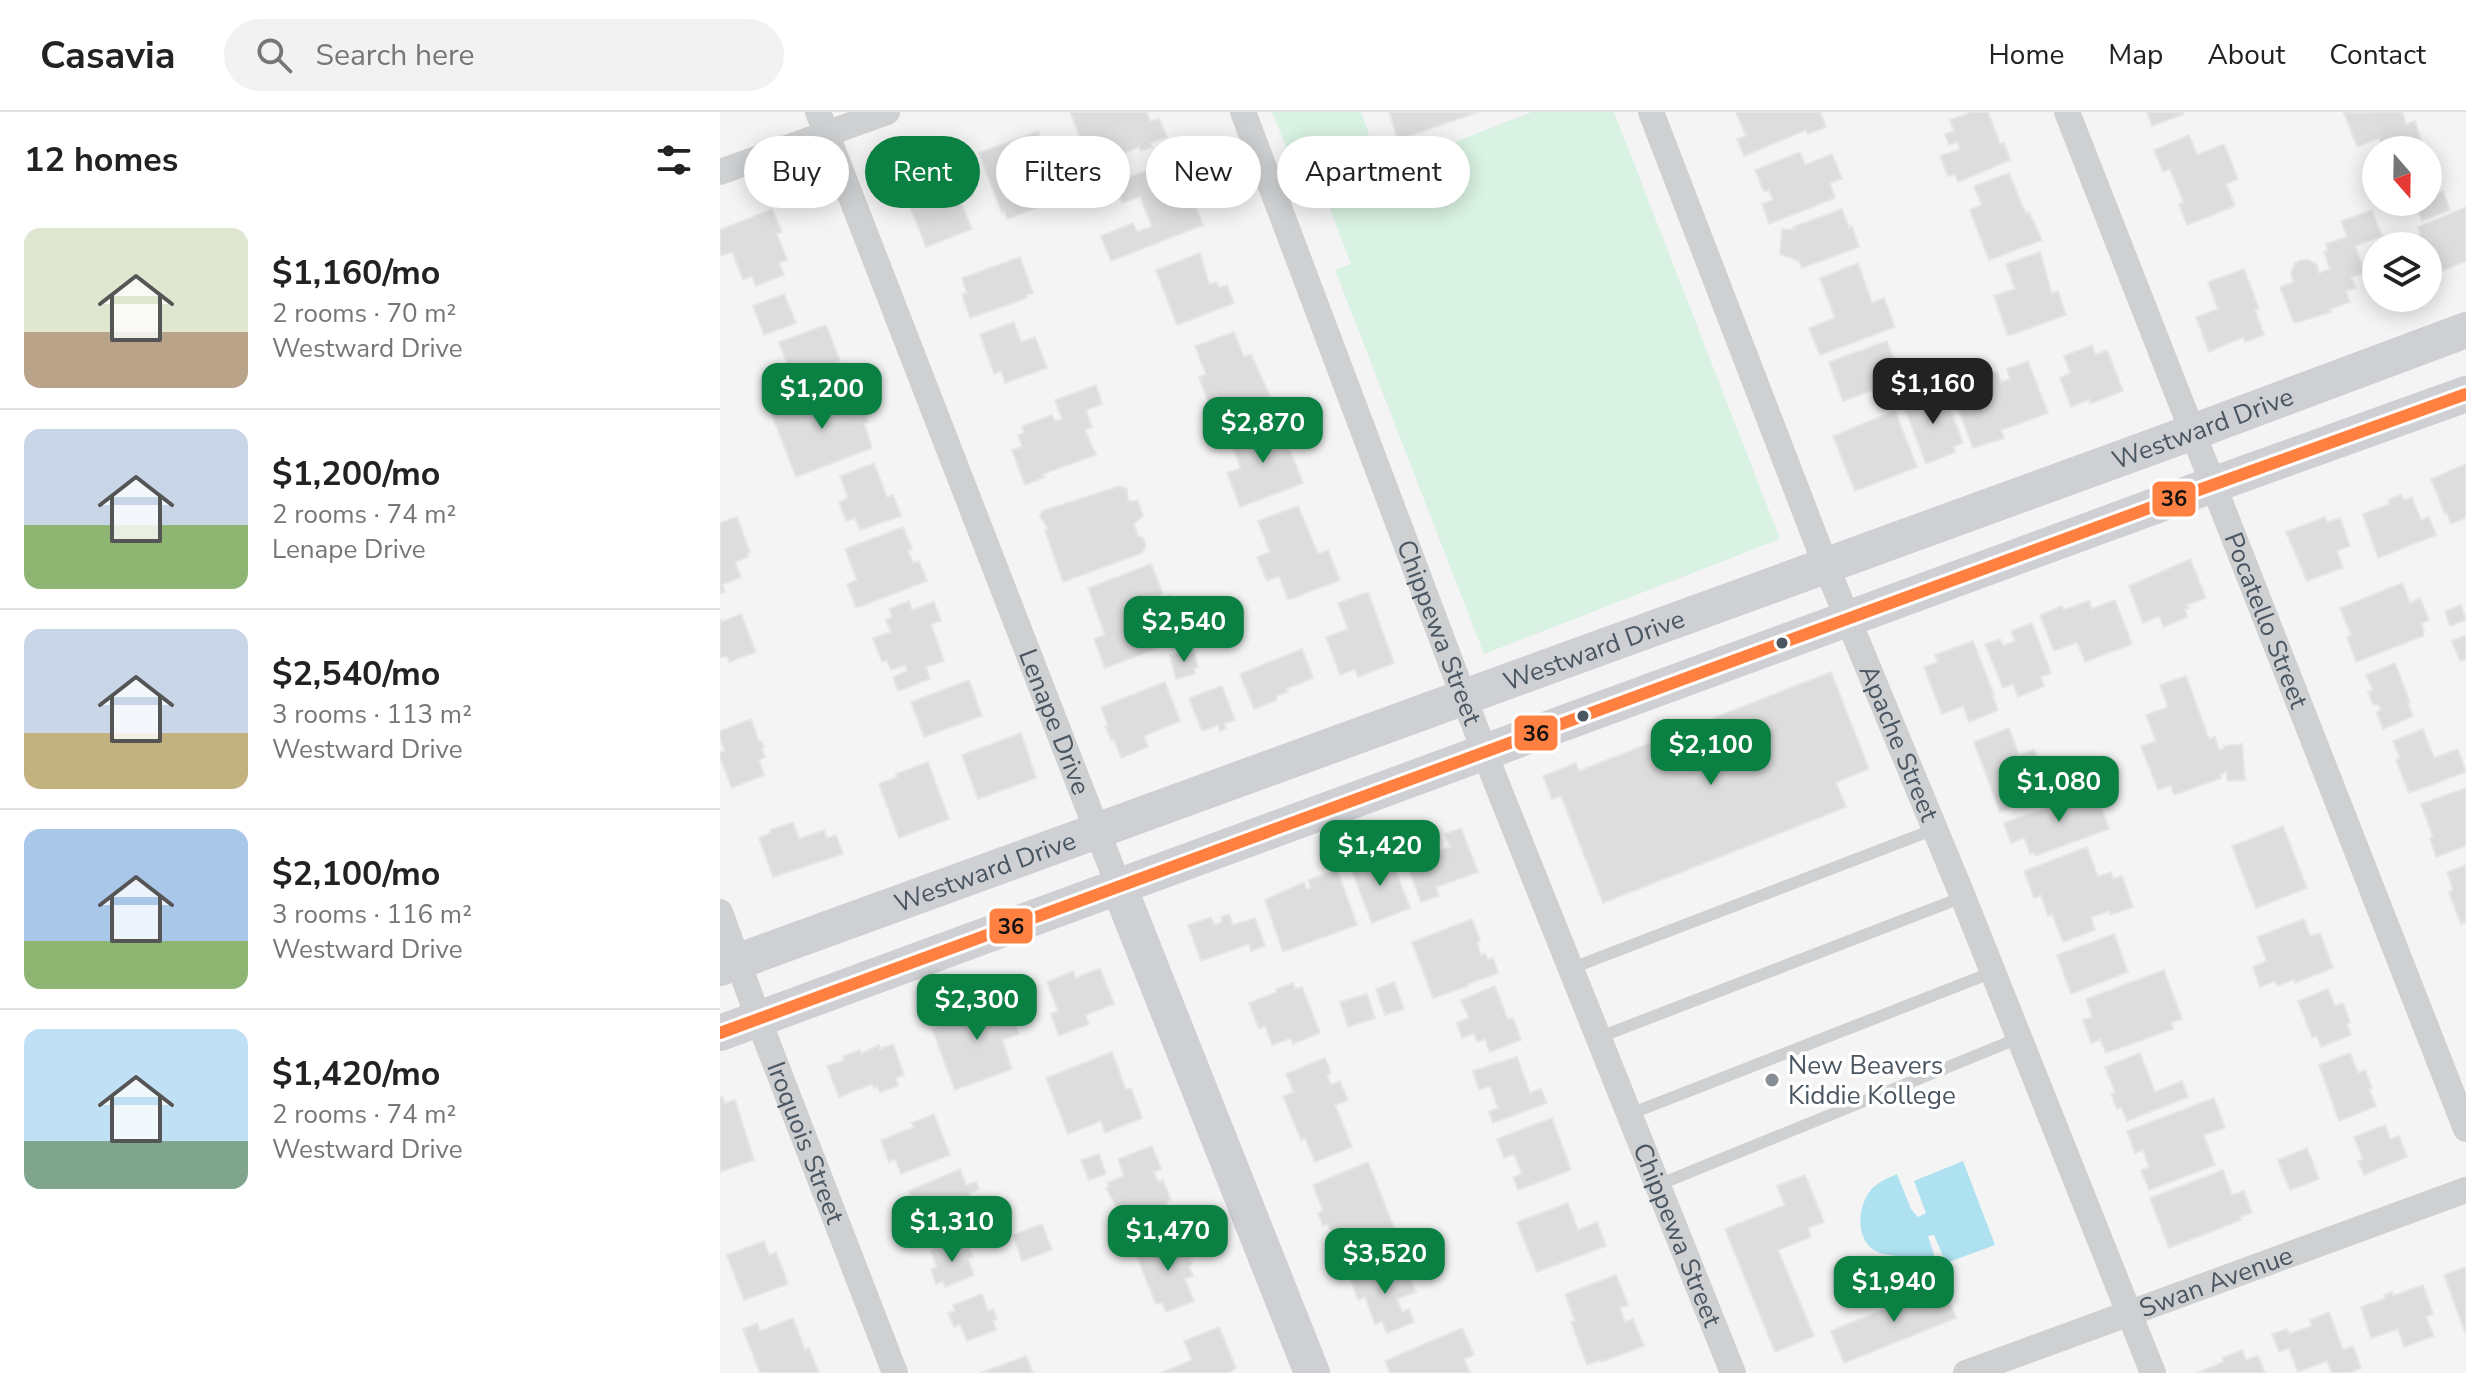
<!DOCTYPE html>
<meta charset="utf-8">
<style>
body{margin:0;font-family:"Nunito Sans",sans-serif;background:#f2f2f2;color:#222;height:100vh;display:flex;flex-direction:column;font-size:30px;white-space:nowrap}
*{box-sizing:border-box;margin:0}
p{font-size:26px;color:#767676}
.icon{flex:none;width:44px;height:44px;fill:none;stroke:currentColor;stroke-width:2;stroke-linecap:round;stroke-linejoin:round}
.map{position:relative;flex:1;overflow:hidden}
.details{display:flex;flex-direction:column;background:#fff;width:720px}
.details>*{flex:none}
.guide{position:absolute;left:24px;top:24px;width:760px;height:72px;display:flex;gap:16px}
.needle{width:52px;rotate:160deg}
.buttons{position:absolute;left:1642px;top:24px;display:grid;gap:16px}
.buttons a{display:grid;place-items:center;width:80px;height:80px;border-radius:50%;background:#fff;box-shadow:0 4px 20px #0003;font-size:40px}
.price{position:absolute;translate:-50% -68px;padding:0 18px;border-radius:16px;background:#0b8043;color:#fff;font-size:26px;line-height:52px;filter:drop-shadow(0 2px 4px #0008)}
.price::after{content:'';position:absolute;left:50%;top:48px;width:24px;height:18px;margin-left:-12px;background:inherit;clip-path:polygon(0 0,100% 0,50% 100%)}
.price.current{background:#222;color:#fff}
ul{padding:0;list-style:none}
li{display:flex;align-items:center;gap:24px;height:200px;padding:0 24px}
li+li{border-top:2px solid #e0e0e0}
li span{display:grid;place-items:center;flex:none;width:224px;height:160px;border-radius:16px;color:#555}
li>.icon{margin-inline-start:auto}
span .icon{width:96px;height:96px;fill:#fffc;stroke-width:1}
li b{font-size:34px}
h2{display:flex;justify-content:space-between;align-items:center;height:96px;padding:0 24px;font-size:34px}
.tag{padding:0 28px;border-radius:36px;background:#fff;box-shadow:0 4px 20px #0003;font-size:28px;line-height:72px}
.tag.current{background:#0b8043;color:#fff}
header{display:flex;align-items:center;gap:48px;box-sizing:border-box;height:112px;padding:0 40px;background:#fff;border-bottom:2px solid #e0e0e0}
header strong{font-size:38px}
nav{display:flex;gap:44px;margin-inline-start:auto;font-size:28px}
.search{width:560px;height:72px;background:#f2f2f2;display:flex;align-items:center;gap:20px;box-sizing:border-box;padding:0 28px;border-radius:44px;color:#767676;font-size:30px}
main{display:flex;flex:1;min-height:0}
.map>svg:first-child{display:block}
</style>
<header>
<strong>Casavia</strong>
<div class="search"><svg class="icon" aria-label="search" viewBox="0 0 24 24"><circle cx="10" cy="10" r="6"/><path d="M15 15l6 6"/></svg>Search here</div>
<nav><a>Home</a><a>Map</a><a>About</a><a>Contact</a></nav>
</header>
<main>
<section class="details">
<h2>12 homes<svg class="icon" aria-label="filters" viewBox="0 0 24 24"><path d="M4 7h16M4 17h16"/><circle cx="9" cy="7" r="2"/><circle cx="15" cy="17" r="2"/></svg></h2>
<ul>
<li><span style="background:linear-gradient(#dfe7d0 65%,#b9a48a 0)"><svg class="icon" aria-label="home" viewBox="0 0 24 24"><path d="M3 11l9-7 9 7M6 9v11h12V9"/></svg></span><div><b>$1,160/mo</b><p>2 rooms · 70 m²</p><p>Westward Drive</p></div></li>
<li><span style="background:linear-gradient(#c9d6e8 60%,#8fb573 0)"><svg class="icon" aria-label="home" viewBox="0 0 24 24"><path d="M3 11l9-7 9 7M6 9v11h12V9"/></svg></span><div><b>$1,200/mo</b><p>2 rooms · 74 m²</p><p>Lenape Drive</p></div></li>
<li><span style="background:linear-gradient(#c9d6e8 65%,#c2b280 0)"><svg class="icon" aria-label="home" viewBox="0 0 24 24"><path d="M3 11l9-7 9 7M6 9v11h12V9"/></svg></span><div><b>$2,540/mo</b><p>3 rooms · 113 m²</p><p>Westward Drive</p></div></li>
<li><span style="background:linear-gradient(#a9c7e8 70%,#8fb573 0)"><svg class="icon" aria-label="home" viewBox="0 0 24 24"><path d="M3 11l9-7 9 7M6 9v11h12V9"/></svg></span><div><b>$2,100/mo</b><p>3 rooms · 116 m²</p><p>Westward Drive</p></div></li>
<li><span style="background:linear-gradient(#bfe0f5 70%,#7fa58c 0)"><svg class="icon" aria-label="home" viewBox="0 0 24 24"><path d="M3 11l9-7 9 7M6 9v11h12V9"/></svg></span><div><b>$1,420/mo</b><p>2 rooms · 74 m²</p><p>Westward Drive</p></div></li>
</ul>
</section>
<div class="map">
<svg width="1746" height="1261" viewBox="0 0 1746 1261">
<rect width="100%" height="100%" fill="#f4f4f4"/>
<path fill="#d9f2e3" d="M552,0h89l19,54 -74,30z
M812,0h82l166,427 -296,115 -149,-384 16,-6 -27,-71z"/>
<path fill="#aee2f0" d="M1243,1049l32,84 -49,18 -12,-28 -6,1 10,31 -27,8 -16,-19c-9,-2 -17,-2 -24,-8 -17,-15 -12,-49 4,-62 6,-5 15,-9 22,-12l14,35 7,8 8,-4 -12,-32z"/>
<path fill="#ddddde" stroke="#e5e6e7" stroke-width="2" d="M350,0h77l3,10 9,-4 8,19 -17,6 2,4 -11,4 -2,-4 -33,14 -9,-23 -14,6z
M669,0h89l-80,28z
M1016,0h84l6,15 -18,7 -2,-4 -62,26 -7,-17 9,-3z
M1252,0h16l12,32 4,-1 6,17 -52,22 -3,-8 -7,2 -8,-20 20,-7 -3,-7 -8,3 -4,-11 9,-3 -4,-11z
M1427,0h36l1,2 -32,12z
M1682,0l4,12 9,-3 6,18 -30,11h-7l-5,-12 -22,9 -13,-34z
M318,19l25,67 -56,21 -3,-8 -2,2 -23,-60z
M1469,23l8,20 27,-11 14,35 -12,5 9,22 -48,19 -8,-21 5,-1 -14,-34 -7,3 -9,-22z
M1080,40l5,13 27,-11 10,25 -12,4 5,15 -66,26 -7,-20 11,-4 -4,-10 -5,2 -9,-22z
M456,47l9,23 -14,6 5,11 14,-6 13,32 -92,36 -10,-25 32,-13 4,9 15,-5 -12,-31 -18,7 -8,-20z
M240,48l13,35 -13,5 12,29 -46,18 -25,-64 21,-8 -1,-4 23,-9 1,4z
M1289,61l13,32 4,8 3,-1 13,28 -53,20 -19,-50 12,-5 -8,-19z
M1723,79l7,19 -28,11 -7,-19h13v-5z
M1746,95v54l-31,13 -7,-16v-12h-5l-5,-19z
M52,97l10,23 -5,2 10,26 -8,3 5,12 -28,11 -4,-10 -9,4 -11,-28 -12,4v-26z
M1122,97l7,19 3,-2 7,21 -57,21 -3,-7 -19,-7 2,-25 13,1 -2,-3z
M1652,98l10,26 -27,10 10,27 -14,4 5,11 -10,3 4,11 -20,7 2,3 -38,11 -14,-36 14,-5 -3,-8 4,-11 6,-3h8l8,5 2,8 11,-4 -6,-17 4,-1 -2,-7 21,-7 -6,-16z
M1320,140l12,42 6,-3 8,24 -58,21 -14,-40 21,-7 -9,-25z
M480,141l9,31 7,-2 3,6 8,-3 7,18 -57,22 -21,-55z
M300,145l13,36 -7,2 1,3 -57,20 -8,-24 5,-1 -5,-15z
M1138,151l14,40 12,-5 11,29 -75,28 -11,-27 26,-10 -15,-40z
M1524,157l15,40 -4,1 9,25 -19,7 -2,-5 -34,15 -13,-35 22,-8 -10,-27z
M64,182l12,29 -32,12 -11,-29z
M294,210l7,20 14,-5 12,31 -42,15 -4,-12 -7,3 -14,-40z
M106,213l14,36 -47,18 -14,-37z
M514,220l10,25 7,-3 22,49 -48,19 -1,-3 -10,3 -5,-11 10,-4 -1,-4 -8,4 -11,-30 7,-3 -11,-28z
M1167,229l14,39 -58,21 -14,-39z
M1372,233l4,10 11,-5 16,41 -33,13 -1,-5 -18,8 -11,-29 10,-5 -6,-17z
M1308,249l20,52 -47,17 3,8 -31,10 -22,-59 46,-17 4,10 9,-3 -3,-10z
M376,273l6,19 -16,6 6,17 -7,3 11,25 -53,19 2,3 -20,8 -13,-35 10,-3 -4,-12 6,-2 -2,-7 30,-11 3,6 7,-2 -7,-19z
M131,276l6,16 4,-2 7,20 -4,1 8,25 -76,29 -26,-67 35,-14 3,8z
M1205,278l5,12 15,-6 18,47 -10,4 2,5 -29,12 -20,-53 5,-2 -5,-11z
M1175,299l22,56 -62,24 -22,-55z
M559,310l24,61 -63,24 -13,-34 14,-5 -11,-27z
M154,351l13,34 6,-2 8,21 -41,14 -5,-12 -9,3 -7,-19 9,-4 -8,-22z
M1746,352v54l-15,6 -4,-11 -2,1 -14,-35z
M400,374l7,3 1,12h10l5,15 -9,8 4,12 5,2 3,8 -4,7 -79,29 -18,-52 3,-1 -8,-13 2,-5z
M1681,383l3,5 8,-3 9,23 8,-3 7,18 -58,23 -15,-44 27,-10 -2,-4z
M578,394l20,48 10,-4 12,30 -52,20 -9,-24 -12,5 -10,-24 13,-5 -12,-31z
M17,405l13,35 -3,2 1,3 -13,5 6,15 -19,8 3,7 -5,1v-70z
M1605,405l2,5 13,-4 10,28 -13,5 6,17 -36,13 -21,-49z
M183,415l9,22 -4,1 5,13 6,-2 8,20 -71,27 -9,-24 10,-4 -12,-31z
M1470,447l16,39 -19,7 2,3 -4,2 2,7 -23,10 -5,-11 -16,7 -14,-37z
M431,452l12,30 -23,9 2,3 29,-11 16,42 -82,31 -11,-29 11,-4 -17,-47z
M1682,471l8,20 10,-5 9,22 -8,3 3,8 -1,5 -67,26 -9,-25 4,-2 -11,-27z
M648,480l26,71 -36,14 -3,-8 -15,6 -14,-38 22,-8 -10,-26z
M1395,488l17,44 -47,18 -8,-20 -23,9 -14,-36 22,-9 1,4 26,-9 3,8z
M189,489l3,9 22,-8 7,19 -10,3 13,37 -18,6 4,12 -32,12 -5,-14 14,-6 -2,-6 -14,5 -4,-10 -5,2 -9,-24 18,-6 -5,-12 6,-3 -3,-8z
M1741,493l5,15 -16,6 -5,-15z
M21,502l15,38 -27,10 -2,-6 -7,2v-39l1,3z
M1312,511l19,50 -10,4 3,9 -26,11 -5,-13 -10,4 -18,-44 15,-5 3,7 12,-5 -4,-10z
M1746,523v24l-6,2 -8,-20z
M1253,529l21,54h-2l6,15 -29,12 -6,-16 -21,8 -18,-47 14,-5 -3,-7z
M473,537l5,18 -4,1 1,6 -19,5 -6,-24z
M582,537l11,29 -27,11 2,3 -12,4 1,4 -23,9 -14,-35z
M1675,551l15,39 -2,1 5,13 -30,13 -7,-17 5,-2 -3,-6 -5,1 -5,-13 5,-2 -7,-15z
M1111,560l38,97 -33,13 10,25 -243,96 -42,-107 -9,3 -9,-23 33,-13 3,8z
M1466,564l23,63 6,-2 4,13 6,-2 -1,-2 18,-2 3,36 -18,1v-9l-7,2 1,4 -47,17 -3,-10 -13,5 -17,-44 15,-5 -10,-26 22,-8 -8,-22z
M249,568l13,36 -58,21 -13,-35z
M445,570l15,39 -36,15 4,11 -27,11 -7,-19 -2,2 -7,-15h3l-7,-19z
M502,574l13,34 -11,4 2,4 -6,3 -2,-6 -16,6 -13,-33z
M31,607l8,23 3,-1 2,7 -2,1 3,8 -6,3 5,15 -32,13 -12,-31v-5l5,-1 -5,-12v-8z
M1289,616l10,27 15,-6 11,28 -17,7 6,15 -34,13 -26,-70z
M1703,617l11,29 24,-9 8,23 -57,21 -13,-33 4,-2 -7,-17z
M301,621l15,45 -58,21 -16,-44z
M208,650l21,57 -50,19 -20,-54 18,-7 -1,-3z
M1746,676v58l-30,11 -6,-19 3,-1 -12,-33z
M1375,678l14,39 -74,27 -1,-3 -4,1 -6,-16 -13,5 -7,-20z
M73,710l6,17 25,-9 3,8 9,-3 7,19 -70,23 -14,-39 12,-5 -1,-3z
M1563,714l24,62 -51,20 -24,-62z
M741,716l17,44 -42,15 3,9 -18,6 -16,-43 29,-11 2,4 14,-5 -5,-13z
M1367,735l11,30 13,-5 2,7 9,-3 11,31 -22,8 -2,-4 -18,6 4,13 -32,12 -11,-28 -4,2 -7,-21 -7,3 -10,-27z
M669,742l21,54 -38,15 -21,-55z
M1746,753v57l-5,2 -12,-32 4,-2 -6,-18z
M617,758l20,55 -74,27 -18,-52 39,-18 3,7 4,-1 -3,-8z
M509,802l4,11 22,-7 10,28 -14,5 -2,-7 -48,17 -13,-36 23,-8 3,8 8,-3 -1,-5z
M752,807l8,22 -3,2 4,12 4,-1 3,6 5,-2 5,15 -31,11 1,2 -35,12 -21,-56z
M1584,807l6,17 10,-3 13,35 -38,15 -1,-4 -17,7 -2,-5 -15,6 -7,-20 14,-6 -10,-24z
M1394,822l14,38 -57,22 -14,-39z
M380,856l14,36 -29,11 4,9 -30,12 -8,-22 7,-3 -11,-29 26,-11 3,7z
M1444,858l18,49 -11,4 2,6 -67,24 -6,-14 -9,4 -8,-23 9,-3 -6,-18z
M674,870l10,27 -19,6 -9,-26z
M573,871l2,6 7,-2 18,46 -27,11 -2,-6 -19,7 -7,-19 -6,3 -10,-26 28,-11 -1,-3z
M775,874l13,34 5,-2 8,22 -31,12 -5,-13 -8,3 -3,-9 -12,5 -5,-15 12,-5 -8,-18z
M1608,877l7,17 8,-3 7,19 -3,2 4,11 -30,12 -4,-11 -5,1 -14,-36z
M284,882l15,40 -17,6 10,29 -57,21 -23,-61 27,-10 -1,-4 5,-2 -1,-3z
M647,882l8,24 -27,9 -8,-25z
M173,932l11,31 -8,3 2,8 -18,6 -3,-6 -3,2 -2,-4 -33,13 -12,-31 17,-6 -1,-4 17,-6 1,4 18,-9 1,4z
M392,940l14,38 5,-2 11,30 -37,15 -4,-12 -33,13 -22,-56z
M1420,941l15,39 27,-11 6,16 -61,24 -6,-14 -4,2 -6,-15 4,-2 -10,-25z
M1630,941l8,20 7,-3 7,18 -3,1 7,17 -37,15 -20,-56z
M797,945l13,36 11,-4 6,14 -54,20 -4,-11 9,-4 -8,-22 -11,4 -6,-19z
M605,946l6,15 -4,2 4,10 9,-4 8,19 -13,5 17,42 -37,15 -10,-24 -4,2 -18,-44 11,-4 -8,-18z
M2,984l3,7 10,-3 19,60 -34,12v-75z
M1494,986l11,30 -21,7 11,30 -66,25 -8,-20 8,-3 -6,-17 -8,3 -8,-22z
M214,1002l16,41 -49,19 -6,-15 -6,3 -8,-22 33,-13 -2,-4z
M832,1006l19,52 -53,20 -5,-13 9,-3 -8,-20 -10,4 -7,-19z
M1665,1013l5,14 9,-3 8,21 -43,18 -6,-14 5,-2 -9,-22z
M432,1034l9,23 -7,3 4,10 5,-2 8,20 -5,2 4,9 -46,18 -3,-6 -3,1 -4,-12 4,-2 -12,-22 3,-1 -2,-4 17,-7 -6,-17z
M1587,1036l12,31 -29,11 -12,-30z
M379,1042l7,20 -17,6 -8,-20z
M648,1050l26,66 -57,23 -9,-27 -5,2 -5,-13 5,-2 -10,-26z
M240,1057l6,16 10,-3 3,7 -10,4 6,14 -52,21 -5,-16 -8,3 -6,-16 7,-3 -2,-5z
M1503,1058l9,25 12,-4 8,22 -12,4 1,3 -72,28 -19,-50z
M1085,1063l19,47 -16,6 3,9 -33,13 36,86 -39,16 -50,-123 60,-24 -8,-19z
M848,1091l10,27 19,-8 9,24 -69,26 -20,-50z
M322,1112l10,26 -30,11 -9,-26z
M463,1124l9,22 -3,1 3,5 -3,2 4,10 -8,3 9,22 -28,11 -4,-10 -6,2 -20,-50z
M241,1127l4,10 4,-1 4,9 -5,2 6,16 -29,12 -2,-6 -7,3 -5,-15 6,-2 -6,-16z
M44,1129l5,14 7,-3 12,32 -44,16 -17,-45z
M664,1152l5,13 18,-7 9,22 -19,7 5,13 7,-3 5,13 -27,11 -5,-12 -7,3 -10,-27 -7,3 -8,-23z
M1746,1155v64l-1,1 -21,-57z
M896,1163l12,30 -8,3 5,14 8,-3 11,27 -43,16 -1,-2 -13,5 -16,-43 4,-1 -10,-27z
M1223,1173l13,33 -112,45 -13,-32z
M1703,1173l10,29 -7,3 8,19 -30,11 -6,-18 -27,9 -10,-31 25,-9 -2,-3 8,-3 1,4z
M262,1182l6,17 5,-2 4,10 -4,2 3,9 -29,11 -7,-17 -6,3 -6,-14 7,-2 -2,-6z
M1609,1200l14,38 10,-4 8,22 -12,5h-17l-5,-12 -29,11 -9,-24 -10,4 -7,-18 15,-5 2,5 23,-8 -2,-6z
M73,1206l12,32 4,-2 10,25h-59l-17,-44 14,-6 3,8z
M499,1215l17,41 -7,5h-68l31,-13 -8,-19z
M742,1216l12,27 -10,4 6,14h-80l-5,-12z
M1522,1238l4,10 12,-4 7,17h-68l27,-11 -2,-4z
M306,1244l7,17h-53z"/>
<g fill="none" stroke-linecap="round" stroke-linejoin="round">
<path stroke="#ced0d2" stroke-width="12" d="M852,856l363,-139
M880,925l363,-140
M910,1002l363,-142
M938,1073l361,-147"/>
<g stroke="#ced0d2" stroke-width="26">
<path id="s1" d="M98,0l301,775"/>
<path id="s2" d="M523,0l251,665 239,596"/>
<path id="s3" d="M931,0l175,454 137,331 190,476"/>
<path id="s4" d="M1347,0l399,1017"/>
<path d="M0,60l167,-60"/>
<path id="s5" d="M0,800l47,130 128,331"/>
<path id="s6" d="M1246,1261l500,-183"/>
</g>
<g stroke="#ced0d4" stroke-width="36">
<path d="M399,775l193,486"/>
<path id="s7" d="M0,856l1473,-536 273,-102"/>
<path d="M0,921l1462,-537 284,-102"/>
</g>
<defs>
<path id="bus-1" d="M0,921l1462,-537 284,-102"/>
</defs>
<use href="#bus-1" stroke="#fff" stroke-width="18"/>
<use href="#bus-1" stroke="#ff8040" stroke-width="12"/>
</g>
<g fill="#4a5661" stroke="#fff" stroke-width="3">
<circle cx="1062" cy="531" r="7"/>
<circle cx="863" cy="604" r="7"/>
</g>
<circle fill="#868d94" stroke="#fff" stroke-width="3" cx="1052" cy="968" r="8"/>
<g text-anchor="middle" stroke-width="7" stroke-linejoin="round" paint-order="stroke">
<g font-size="26" fill="#4a5661" stroke="#fff">
<text dy="9" stroke="none"><textPath href="#s7" startOffset="1578">Westward Drive</textPath></text>
<text dy="9" stroke="none"><textPath href="#s4" startOffset="546">Pocatello Street</textPath></text>
<text dy="9" stroke="none"><textPath href="#s2" startOffset="556">Chippewa Street</textPath></text>
<text dy="9" stroke="none"><textPath href="#s7" startOffset="930">Westward Drive</textPath></text>
<text dy="9" stroke="none"><textPath href="#s1" startOffset="654">Lenape Drive</textPath></text>
<text dy="9" stroke="none"><textPath href="#s3" startOffset="678">Apache Street</textPath></text>
<text dy="9" stroke="none"><textPath href="#s7" startOffset="282">Westward Drive</textPath></text>
<text dy="9" stroke="none"><textPath href="#s5" startOffset="246">Iroquois Street</textPath></text>
<text dy="9" stroke="none"><textPath href="#s2" startOffset="1204">Chippewa Street</textPath></text>
<text dy="9" stroke="none"><textPath href="#s6" startOffset="266">Swan Avenue</textPath></text>
</g>
<g font-size="26" fill="#4a5661" stroke="#fff" text-anchor="start">
<text x="1068" y="962">New Beavers<tspan x="1068" dy="30">Kiddie Kollege</tspan></text>
</g>
</g>
<g stroke="#fff" stroke-width="3">
<rect x="1431" y="368" width="46" height="38" rx="8" fill="#ff8040"/>
<rect x="793" y="602" width="46" height="38" rx="8" fill="#ff8040"/>
<rect x="268" y="795" width="46" height="38" rx="8" fill="#ff8040"/>
</g>
<g font-size="22" text-anchor="middle" font-weight="bold" fill="#111">
<text x="1454" y="394">36</text>
<text x="816" y="629">36</text>
<text x="291" y="822">36</text>
</g>
</svg>
<div class="buttons">
<a><svg class="needle" viewBox="-14 -14 28 28"><path d="M0-13l5 13h-10z" fill="#e53935"/><path d="M0 13l5-13h-10z" fill="#767676"/></svg></a>
<a><svg class="icon" aria-label="layers" viewBox="0 0 24 24"><path d="M12 4l9 5-9 5-9-5zM3 14l9 5 9-5"/></svg></a>
</div>
<b class="price current" style="left:1213px;top:314px">$1,160</b>
<b class="price" style="left:102px;top:319px">$1,200</b>
<b class="price" style="left:543px;top:353px">$2,870</b>
<b class="price" style="left:464px;top:552px">$2,540</b>
<b class="price" style="left:991px;top:675px">$2,100</b>
<b class="price" style="left:1339px;top:712px">$1,080</b>
<b class="price" style="left:660px;top:776px">$1,420</b>
<b class="price" style="left:257px;top:930px">$2,300</b>
<b class="price" style="left:232px;top:1152px">$1,310</b>
<b class="price" style="left:448px;top:1161px">$1,470</b>
<b class="price" style="left:665px;top:1184px">$3,520</b>
<b class="price" style="left:1174px;top:1212px">$1,940</b>
<div class="guide">
<a class="tag">Buy</a>
<a class="tag current">Rent</a>
<a class="tag">Filters</a>
<a class="tag">New</a>
<a class="tag">Apartment</a>
</div>
</div>
</main>
